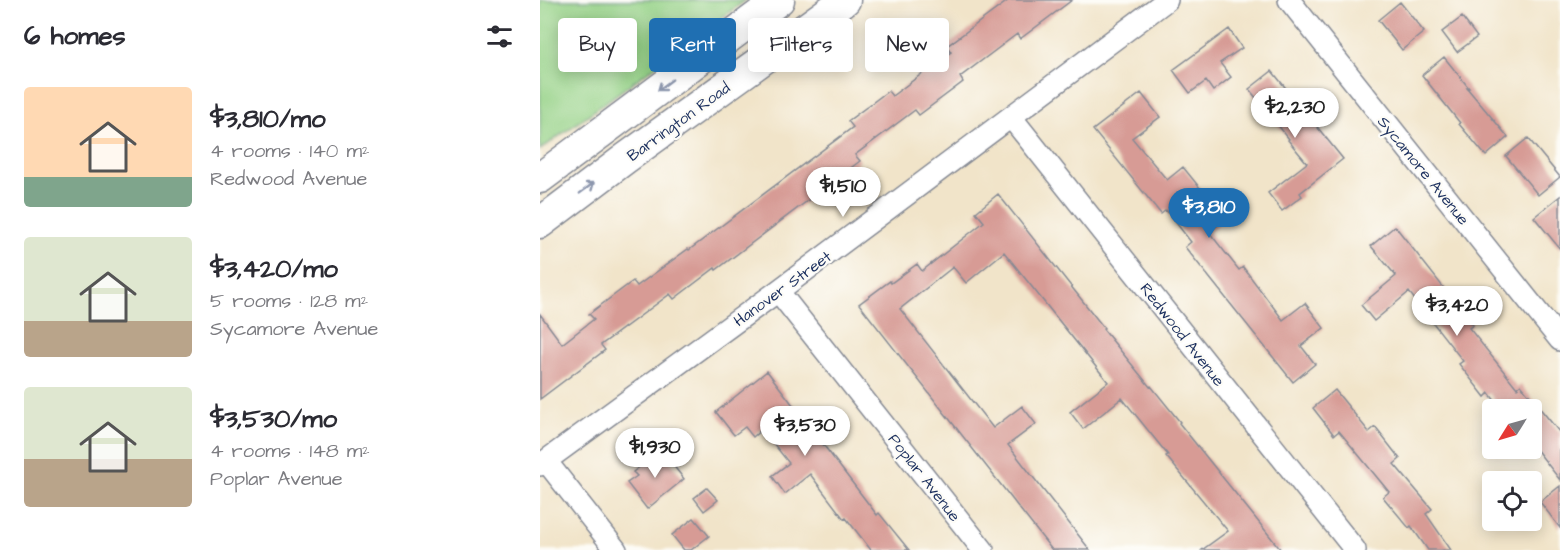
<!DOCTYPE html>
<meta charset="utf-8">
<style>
body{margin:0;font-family:"Architects Daughter",sans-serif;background:#f2f2f3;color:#2b2b33;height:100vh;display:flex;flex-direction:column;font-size:22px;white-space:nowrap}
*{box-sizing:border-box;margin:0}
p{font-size:20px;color:#7c7c81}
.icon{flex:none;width:33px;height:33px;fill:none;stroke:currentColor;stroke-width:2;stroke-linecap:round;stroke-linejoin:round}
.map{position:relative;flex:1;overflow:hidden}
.side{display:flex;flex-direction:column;background:#fff;width:540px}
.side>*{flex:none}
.banner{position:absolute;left:18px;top:18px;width:570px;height:54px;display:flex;gap:12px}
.needle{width:39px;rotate:233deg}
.controls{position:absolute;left:942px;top:399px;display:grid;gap:12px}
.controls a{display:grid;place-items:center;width:60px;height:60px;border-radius:6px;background:#fff;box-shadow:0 3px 15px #0003;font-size:30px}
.price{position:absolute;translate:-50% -51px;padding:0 14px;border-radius:21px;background:#fff;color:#222;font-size:20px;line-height:39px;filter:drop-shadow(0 2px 3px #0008)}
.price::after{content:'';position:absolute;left:50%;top:36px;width:18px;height:14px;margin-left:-9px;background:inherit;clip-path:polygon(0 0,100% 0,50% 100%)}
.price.on{background:#1f6fb2;color:#fff}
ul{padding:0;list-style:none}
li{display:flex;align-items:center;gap:18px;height:150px;padding:0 24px}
li span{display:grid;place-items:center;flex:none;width:168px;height:120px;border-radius:6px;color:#555}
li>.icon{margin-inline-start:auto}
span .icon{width:72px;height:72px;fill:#fffc;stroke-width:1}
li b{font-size:26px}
h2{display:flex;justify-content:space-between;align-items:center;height:72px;padding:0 24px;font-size:26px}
.tag{padding:0 21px;border-radius:6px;background:#fff;box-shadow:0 3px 15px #0003;font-size:21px;line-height:54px}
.tag.on{background:#1f6fb2;color:#fff}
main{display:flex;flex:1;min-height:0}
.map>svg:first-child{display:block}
</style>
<main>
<section class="side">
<h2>6 homes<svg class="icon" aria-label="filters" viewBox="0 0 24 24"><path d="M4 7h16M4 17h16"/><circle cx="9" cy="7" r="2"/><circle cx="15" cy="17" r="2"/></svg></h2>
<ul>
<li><span style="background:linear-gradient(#ffd9b3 75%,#7fa58c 0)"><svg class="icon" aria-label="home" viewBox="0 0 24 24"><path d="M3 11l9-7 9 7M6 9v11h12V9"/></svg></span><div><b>$3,810/mo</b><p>4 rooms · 140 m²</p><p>Redwood Avenue</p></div></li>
<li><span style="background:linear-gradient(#dfe7d0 70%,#b9a48a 0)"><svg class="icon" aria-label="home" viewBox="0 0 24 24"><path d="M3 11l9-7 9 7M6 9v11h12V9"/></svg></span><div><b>$3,420/mo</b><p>5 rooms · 128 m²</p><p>Sycamore Avenue</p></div></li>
<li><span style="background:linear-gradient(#dfe7d0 60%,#b9a48a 0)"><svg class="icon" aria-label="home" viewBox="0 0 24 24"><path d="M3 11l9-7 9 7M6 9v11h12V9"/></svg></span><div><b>$3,530/mo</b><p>4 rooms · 148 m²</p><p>Poplar Avenue</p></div></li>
</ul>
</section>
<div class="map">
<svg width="1020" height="550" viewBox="0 0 1020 550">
<rect width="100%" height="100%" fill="#fdfcf7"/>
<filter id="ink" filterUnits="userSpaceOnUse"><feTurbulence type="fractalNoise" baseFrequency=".0167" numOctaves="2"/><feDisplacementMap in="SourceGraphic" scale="12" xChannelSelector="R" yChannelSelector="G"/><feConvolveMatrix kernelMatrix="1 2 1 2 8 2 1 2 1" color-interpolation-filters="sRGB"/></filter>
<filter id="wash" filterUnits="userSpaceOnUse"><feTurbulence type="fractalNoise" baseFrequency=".008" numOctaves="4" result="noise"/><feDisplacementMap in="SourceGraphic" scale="24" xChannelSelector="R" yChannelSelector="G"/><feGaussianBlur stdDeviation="1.35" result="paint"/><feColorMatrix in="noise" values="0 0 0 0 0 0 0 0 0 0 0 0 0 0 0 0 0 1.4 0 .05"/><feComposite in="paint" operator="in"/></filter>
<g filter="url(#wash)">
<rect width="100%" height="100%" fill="#f1e4c9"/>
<path fill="#95d287" stroke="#588072" stroke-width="1.5" d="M0,0h206l-206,150z"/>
<g id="blocks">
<path fill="#d79b95" d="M469,0h63l-52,39 -3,-5 -57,43 3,5 -44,33 -4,-5 -60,45 5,6 -144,109 -1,-2 -41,31 -4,-5 -69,51 4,5 -65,49v-85l22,30 32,-25 -5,-5 44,-33 4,5 51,-37 1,1 164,-123 -5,-6 40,-30 4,5 59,-44 -4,-6z
M860,2l24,30 -22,18 -24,-30z
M922,17l15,20 -20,15 -15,-20z
M689,29l13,19 -22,15 11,14 -18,14 -7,-10 -16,12 -17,-23z
M904,57l25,31h-2l41,49 -22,19 -27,-32 1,-1 -38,-48z
M732,71l71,88 -43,34 2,3 -20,15 -14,-18 39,-30 -19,-23 1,-1 -40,-50z
M601,93l19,24 -28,21 35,42 16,-13 29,36 13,-10 13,16 -29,23 30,38 4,-3 40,53 22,-17 19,25 -23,18 14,18 -22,18 -108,-135 6,-5 -25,-32 -5,4 -68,-84z
M988,138l32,39 -22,18 -32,-39z
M458,194l106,134 -1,1 47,58 1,-1 29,36 -1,1 102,127h-79l26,-19 -62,-75 2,-1 -46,-57 -39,31 -13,-17 38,-30 -104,-130 -38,31 -13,-16 -53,42 93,119 29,-22 14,18 -28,21 82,105h-38l-193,-246 31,-23 1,2 26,-19 5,7 62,-49 -8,-10z
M1020,196v53l-26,-32z
M855,226l78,99 -4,3 48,60 4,-3 39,48v47l-28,-36v-34h-30l-13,-17 -4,4 -26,-33 4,-3 -54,-69 -35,29 -13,-16 35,-29 -25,-30z
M227,371l110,144 2,-2 30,37h-38l-25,-32 -2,1 -34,-45 -25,20 -13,-18 17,-13 -27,-34 -9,8 -8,-10 -11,8 -18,-23z
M795,390l34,42 6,-5 25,32 -6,5 38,45 -6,5 25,36h-23l-17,-24 -2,2 -26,-31 6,-5 -50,-61 -5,4 -21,-27z
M121,450l23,29 -37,30 -20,-26 10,-7 -4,-4z
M1020,486v42l-20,-26z
M167,488l11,12 -14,11 -10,-13z
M154,518l15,18 -18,14h-7l-12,-15z"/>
</g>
</g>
<g filter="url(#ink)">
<use href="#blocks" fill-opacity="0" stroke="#868a94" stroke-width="1.5"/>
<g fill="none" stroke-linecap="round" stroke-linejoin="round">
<defs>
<path id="minor" d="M749,0l271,340
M471,117l344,433
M238,291l205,259
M6,461l70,89
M0,465l238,-174 389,-291"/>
<path id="secondary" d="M0,178l239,-178
M0,223l86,-65 219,-158"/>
</defs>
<use href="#minor" stroke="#868a94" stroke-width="24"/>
<use href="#secondary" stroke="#868a94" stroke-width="33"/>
<use href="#minor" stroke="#fff" stroke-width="21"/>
<use href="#secondary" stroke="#fff" stroke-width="30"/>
</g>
<defs><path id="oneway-shaft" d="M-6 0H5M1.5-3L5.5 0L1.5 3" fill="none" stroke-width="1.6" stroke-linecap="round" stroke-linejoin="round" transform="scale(1.5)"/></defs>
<g stroke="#8d97ae">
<use href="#oneway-shaft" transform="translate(125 85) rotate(143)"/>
<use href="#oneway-shaft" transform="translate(47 188) rotate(-37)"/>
</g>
</g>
<g text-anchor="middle" stroke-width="4.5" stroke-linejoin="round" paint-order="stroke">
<g font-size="16" fill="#1b2f5e" stroke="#fdfcf7">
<text transform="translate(138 121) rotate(-36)" y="6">Barrington Road</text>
<text transform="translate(884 170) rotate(51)" y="6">Sycamore Avenue</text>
<text transform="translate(242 288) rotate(-36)" y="6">Hanover Street</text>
<text transform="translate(643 334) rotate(52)" y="6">Redwood Avenue</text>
<text transform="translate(385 477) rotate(52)" y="6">Poplar Avenue</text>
</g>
</g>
</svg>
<div class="controls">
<a><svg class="needle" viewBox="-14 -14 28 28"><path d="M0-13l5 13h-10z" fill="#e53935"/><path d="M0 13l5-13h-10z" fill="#7c7c81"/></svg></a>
<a><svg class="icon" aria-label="locate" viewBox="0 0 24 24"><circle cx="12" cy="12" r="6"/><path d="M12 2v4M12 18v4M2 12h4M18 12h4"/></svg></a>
</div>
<b class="price" style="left:755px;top:139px">$2,230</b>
<b class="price" style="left:303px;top:218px">$1,510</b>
<b class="price on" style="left:669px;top:239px">$3,810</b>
<b class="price" style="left:917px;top:337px">$3,420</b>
<b class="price" style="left:265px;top:457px">$3,530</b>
<b class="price" style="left:115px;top:479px">$1,930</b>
<div class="banner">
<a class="tag">Buy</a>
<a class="tag on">Rent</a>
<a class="tag">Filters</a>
<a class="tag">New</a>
</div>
</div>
</main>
